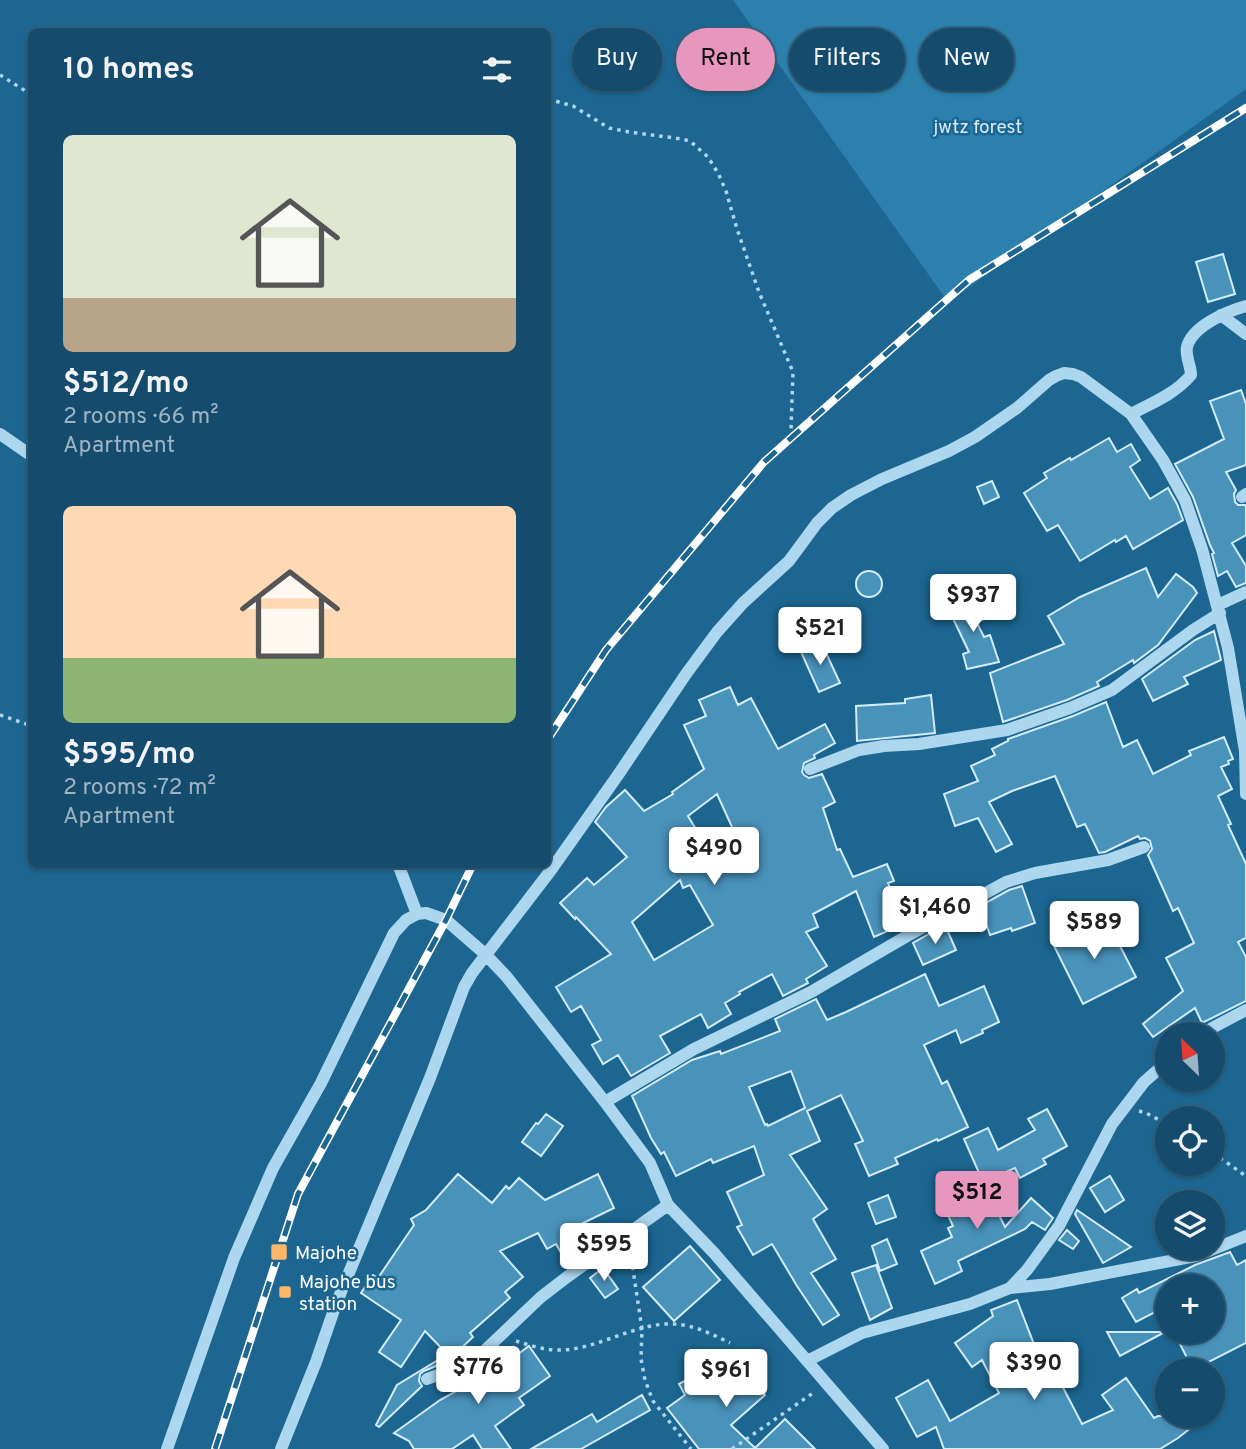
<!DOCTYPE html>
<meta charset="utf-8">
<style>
body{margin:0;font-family:Overpass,sans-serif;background:#225675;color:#f1f3f6;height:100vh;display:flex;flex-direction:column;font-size:26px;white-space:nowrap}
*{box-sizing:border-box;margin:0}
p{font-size:23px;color:#9db4c2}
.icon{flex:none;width:38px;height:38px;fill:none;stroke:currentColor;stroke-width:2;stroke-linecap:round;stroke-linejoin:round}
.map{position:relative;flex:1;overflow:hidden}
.sheet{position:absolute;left:28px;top:28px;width:523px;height:840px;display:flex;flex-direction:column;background:#154c6d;border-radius:10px;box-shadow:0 2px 5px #0004,0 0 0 2px #346380}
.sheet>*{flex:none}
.top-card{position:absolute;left:572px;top:28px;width:569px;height:63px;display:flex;gap:14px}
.needle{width:46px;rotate:335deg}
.fabs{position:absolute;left:1155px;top:1022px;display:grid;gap:14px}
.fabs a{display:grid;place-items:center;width:70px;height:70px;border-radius:50%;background:#154c6d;box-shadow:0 2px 5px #0004,0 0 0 2px #346380;font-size:35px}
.price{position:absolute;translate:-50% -60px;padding:0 16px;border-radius:7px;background:#fff;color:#222;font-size:23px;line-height:46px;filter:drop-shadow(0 2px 4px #0008)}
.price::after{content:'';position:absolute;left:50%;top:42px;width:21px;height:16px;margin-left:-10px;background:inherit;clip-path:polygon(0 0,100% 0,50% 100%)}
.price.on{background:#e797bd;color:#111}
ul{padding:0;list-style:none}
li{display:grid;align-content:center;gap:14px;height:371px;padding:0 35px}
li span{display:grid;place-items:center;height:217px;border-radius:10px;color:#555}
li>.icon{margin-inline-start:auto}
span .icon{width:126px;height:126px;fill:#fffc;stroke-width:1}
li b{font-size:30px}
h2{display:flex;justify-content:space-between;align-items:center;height:84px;padding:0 35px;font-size:30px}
.pill{padding:0 24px;border-radius:32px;background:#154c6d;box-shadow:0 2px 5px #0004,0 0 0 2px #346380;font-size:24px;line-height:63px}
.pill.on{background:#e797bd;color:#111}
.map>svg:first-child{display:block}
</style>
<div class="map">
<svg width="1246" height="1449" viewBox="0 0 1246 1449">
<rect width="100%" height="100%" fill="#1c6691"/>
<path fill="#2c80ad" d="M733,0h513v89l-298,213z"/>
<path fill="#4992ba" stroke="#d2ecfa" stroke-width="2" fill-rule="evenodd" d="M1223,254l12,40 -27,8 -12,-40z
M1241,390l5,14v61l-20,7 10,18 -2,4 1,8 3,3h7l1,2v28l-14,8 14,23v17l-10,4 -9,-16 -9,5 -6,-22 2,-1 -4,-8 -17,-48 -18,-33 49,-25 -14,-38z
M1109,438l8,14 14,-8 9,16 -10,7 20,32 18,-11 9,16 6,16 -50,29 -7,-13 -10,6 -1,-2 -35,21 -22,-36 -11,6 -23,-38 23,-15 -3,-5 26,-15 1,2z
M992,481l7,16 -15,7 -7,-17z
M1146,568l12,29 18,-23 17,13 4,6 -39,52 -24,18 -1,-3 -36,22 2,4 -32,14 -64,22 -13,-49 74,-29 -16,-28 32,-19z
M856 584a13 13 0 1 1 26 0a13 13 0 1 1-26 0Z
M970,595l12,25 -5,3 7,14 6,-2 9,27 -32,7 -4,-15 6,-2 -22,-46z
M1214,631l7,29 -37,17 4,7 -35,17 -11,-22 53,-39z
M821,642l19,41 -21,9 -18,-40z
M730,687l8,18 13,-7 27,51 47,-25 10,19 -21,12 1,3 -11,5 -2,9 2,3 5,3 13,-4 13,28 -12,6 14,42 3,-1 13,28 34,-13 7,17 -6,2 9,23 -8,3 8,18 -23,10 -18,-46 -43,23 5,13 -12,5 21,34 -21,13 2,4 -25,13 -11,-22 -33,18 1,2 -15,9 6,11 -23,14 -7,-14 -41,22 10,17 -39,23 -13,-21 -15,9 -11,-19 9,-5 -20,-34 -10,6 -15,-25 55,-33 -35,-37 -1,2 -15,-16 27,-25 7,7 33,-28 -32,-35 11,-15 19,-17 19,21 29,-17 -1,-2 32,-23 -20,-44 22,-9 -7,-16zM717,794l20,44 -26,16 -23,-38zM680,880l3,8 7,-3 23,40 -59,35 -22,-38z
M931,695l4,38 -78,8 -1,-35 49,-3v-4z
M1106,702l17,45 14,-7 16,34 38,-19 -2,-4 35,-14 9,22 -5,2 1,3 -8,3 11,22 -14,7 13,28 -3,1 18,39v74l-8,4 8,15v44l-44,22 -7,-15 -42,29 -10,-13 40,-33 -17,-33 28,-15 -16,-35 -5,3 -25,-56 4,-6 -2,-8 -5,-3 -5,1 -2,-3 -33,16 -6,1 -14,-29 -8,3 -22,-51 -43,15 -23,11 23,42 -16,8 -18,-34 -23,8 -11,-32 34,-13 -7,-15 24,-11 -3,-6 16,-8v-2l65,-23z
M1022,886l13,37 -23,8 -1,-3 -21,7 -10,-29 29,-16z
M1105,917l31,60 -53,27 -30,-60z
M945,925l11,25 -33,15 -10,-22z
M925,974l14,32 45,-20 15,36 -17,8 1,3 -22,10 -5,-13 -32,15 18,39 5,-3 21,46 -30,14 -1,-2 -42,19 3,6 -29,12 -14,-32 8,-3 -22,-46 -34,16 13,30 -30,14 37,54 -14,10 23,40 -25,14 28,42 -16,10 -26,-39 -25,-42 -19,11 -16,-28 5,-2 -15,-33 37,-17 -10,-29 -41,17 -2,-4 -35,17 -12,-24 -3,2 -10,-16 -19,-42 60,-36 28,-9 1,3 59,-23 -5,-12 41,-20 11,21 19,-8zM791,1071l14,37 -37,18 -1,-2 -2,1 -16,-38z
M1047,1109l20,37 -24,13 3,5 -26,14 -5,-10 -32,14 -19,-43 24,-11 10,22 37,-20 -7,-11z
M546,1114l17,12 -22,30 -19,-14 14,-19 2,1z
M458,1174l34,29 14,-17 3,3 10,-11 26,22 53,-26 16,34 -45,22 13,24 -15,9 -11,-19 -9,5 -9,-16 -38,18 23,26 -18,15 5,6 -40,35 3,4 -22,21 -26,-27 -24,36 -22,-15 22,-32 -40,-27 12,-18 5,3 36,-53 -3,-6 15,-9z
M1110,1176l14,24 -19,12 -15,-24z
M985,1187l20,40 26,-29 22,20 -8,12 -13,-8 -7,7 -67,32 4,10 -27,13 -14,-33 31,-14 -4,-9 5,-2 -9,-19z
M888,1195l8,22 -20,7 -8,-21z
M1077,1210l54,37 -28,16 -28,-49z
M1067,1230l12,11 -6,8 -14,-9z
M887,1239l10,25 -17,7 -8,-25z
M690,1246l30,34 -46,41 -31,-34z
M1230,1252l7,13 9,-5v83l-53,27 -19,-38h39v-46h-46v20l-31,16 -14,-24 15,-9 2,4 56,-28z
M876,1265l16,43 -22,12 -18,-47z
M603,1268l15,21 -13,9 -15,-20z
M1017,1300l20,52 6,-3 39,75 31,-14 -11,-15 24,-17 28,40 4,-2h48l-28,22 -18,11h-216l-8,-22 -19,10 -21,-39 32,-18 22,41 49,-28 -17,-33 -10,7 -17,-24 38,-27 -2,-6z
M1107,1332h58l-45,24z
M529,1346l21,30 -31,22 5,7 -29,21 16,23h-29l-9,-14 -21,14h-38l-5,-8 -15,-8 46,-33 62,-34 -5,-7 16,-12 5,7z
M733,1352l32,43 -34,30 24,23 30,-29 30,30h-116l-32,-41 18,-13 -6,-11 15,-8 -2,-5z
M438,1360l3,4 -17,7 -4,3 -1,7 3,5 -43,41 -3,-2 21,-40z
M642,1395l8,15 -69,39h-50l61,-35 5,8z"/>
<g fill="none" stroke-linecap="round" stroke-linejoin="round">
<path stroke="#acd7ee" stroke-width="3.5" stroke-dasharray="3.5 5" stroke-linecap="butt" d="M0,75l32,20
M548,99l25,7 36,22 20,4 53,7 8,2 18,16 10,16 8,18 11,38 22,63 34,80 -2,57
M0,715l32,11
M1139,1111l7,2 21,11
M1213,1153l33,23
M630,1250l12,79 -1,30 4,21 8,21 38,48
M516,1341c13,4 27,9 42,9 37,1 78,-28 116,-26 20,1 38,10 56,19
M732,1449l81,-56"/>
<path stroke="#acd7ee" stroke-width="12" d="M1221,315l25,19
M1131,414c21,-11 44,-20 60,-39 0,-9 -6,-19 -4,-28 5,-21 41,-36 59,-41
M0,434l32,22
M1242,497l4,-3
M1218,605l28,-13
M810,769l49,-19 25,-4 35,-2 88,-14 63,-22 42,-18 81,-60 27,-17
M398,864l19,50
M1204,1034l8,-6 34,-18
M605,1102l89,-53 117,-57 96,-56 99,-54 29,-9 73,-13 36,-13
M1010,1288l40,-4 146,-28 50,-20
M807,1361l55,-28 108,-29 40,-16 17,-18 32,-44 53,-102 32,-42 23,-20
M427,1379l32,-12 23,-14 59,-56 26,-20 101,-72
M167,1449l67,-191 39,-90 48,-85 73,-150 12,-13 11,-6 9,-1 20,7 39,34 21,22 99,126 45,61 18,42 46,48 169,196
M281,1449l35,-87 20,-58 94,-226 34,-91 8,-14 79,-103 67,-95 68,-101 31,-42 26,-29 46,-42 28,-38 15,-15 19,-13 31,-16 67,-28 26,-14 42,-29 32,-28 7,-4 8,-3 9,1 8,3 50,37 32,46 22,40 17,49 26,99 17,103 1,43"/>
<defs>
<path id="rail" d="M548,739l58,-89 158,-188 205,-182 277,-172
M215,1449l83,-255 148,-274 27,-56"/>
</defs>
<use href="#rail" stroke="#fff" stroke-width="8"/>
<use href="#rail" stroke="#1c6691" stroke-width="5" stroke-dasharray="16" stroke-linecap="butt"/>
</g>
<g fill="#feb669" stroke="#1c6691" stroke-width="2.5">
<rect x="270" y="1243" width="18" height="18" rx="3.5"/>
<rect x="278" y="1285" width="14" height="14" rx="3.5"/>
</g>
<g text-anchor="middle" stroke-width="5" stroke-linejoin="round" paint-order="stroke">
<g font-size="19" fill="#d2ecfa" stroke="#1c6691">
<text x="978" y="133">jwtz forest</text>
</g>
<g font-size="19" fill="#fff" stroke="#1c6691" text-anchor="start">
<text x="295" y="1259">Majohe</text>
<text x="299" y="1288">Majohe bus<tspan x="299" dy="22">station</tspan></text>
</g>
</g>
</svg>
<div class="fabs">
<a><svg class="needle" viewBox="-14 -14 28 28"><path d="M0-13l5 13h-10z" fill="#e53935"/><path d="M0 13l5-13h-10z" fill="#9db4c2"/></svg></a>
<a><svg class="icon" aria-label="locate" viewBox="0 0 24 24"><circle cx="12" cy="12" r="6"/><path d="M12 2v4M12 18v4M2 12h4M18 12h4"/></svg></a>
<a><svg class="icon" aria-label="layers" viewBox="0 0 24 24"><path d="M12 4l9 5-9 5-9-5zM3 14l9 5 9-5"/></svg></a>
<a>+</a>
<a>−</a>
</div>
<b class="price" style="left:973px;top:634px">$937</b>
<b class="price" style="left:820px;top:667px">$521</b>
<b class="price" style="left:714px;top:887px">$490</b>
<b class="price" style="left:935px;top:946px">$1,460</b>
<b class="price" style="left:1094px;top:961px">$589</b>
<b class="price on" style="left:977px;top:1231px">$512</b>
<b class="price" style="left:604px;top:1283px">$595</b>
<b class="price" style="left:1034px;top:1402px">$390</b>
<b class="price" style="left:478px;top:1406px">$776</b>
<b class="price" style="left:726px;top:1409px">$961</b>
<div class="top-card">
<a class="pill">Buy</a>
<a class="pill on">Rent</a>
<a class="pill">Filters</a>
<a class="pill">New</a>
</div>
<section class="sheet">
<h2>10 homes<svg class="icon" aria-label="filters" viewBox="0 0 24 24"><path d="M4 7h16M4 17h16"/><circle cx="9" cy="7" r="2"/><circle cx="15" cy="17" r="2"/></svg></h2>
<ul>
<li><span style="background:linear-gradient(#dfe7d0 75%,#b9a48a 0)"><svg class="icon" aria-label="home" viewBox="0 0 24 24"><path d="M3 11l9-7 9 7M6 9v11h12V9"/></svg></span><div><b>$512/mo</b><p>2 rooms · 66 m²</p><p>Apartment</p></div></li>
<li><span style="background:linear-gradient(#ffd9b3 70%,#8fb573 0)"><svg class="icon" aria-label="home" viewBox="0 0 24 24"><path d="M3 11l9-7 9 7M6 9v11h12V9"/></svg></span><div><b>$595/mo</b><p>2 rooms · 72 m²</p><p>Apartment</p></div></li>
</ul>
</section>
</div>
